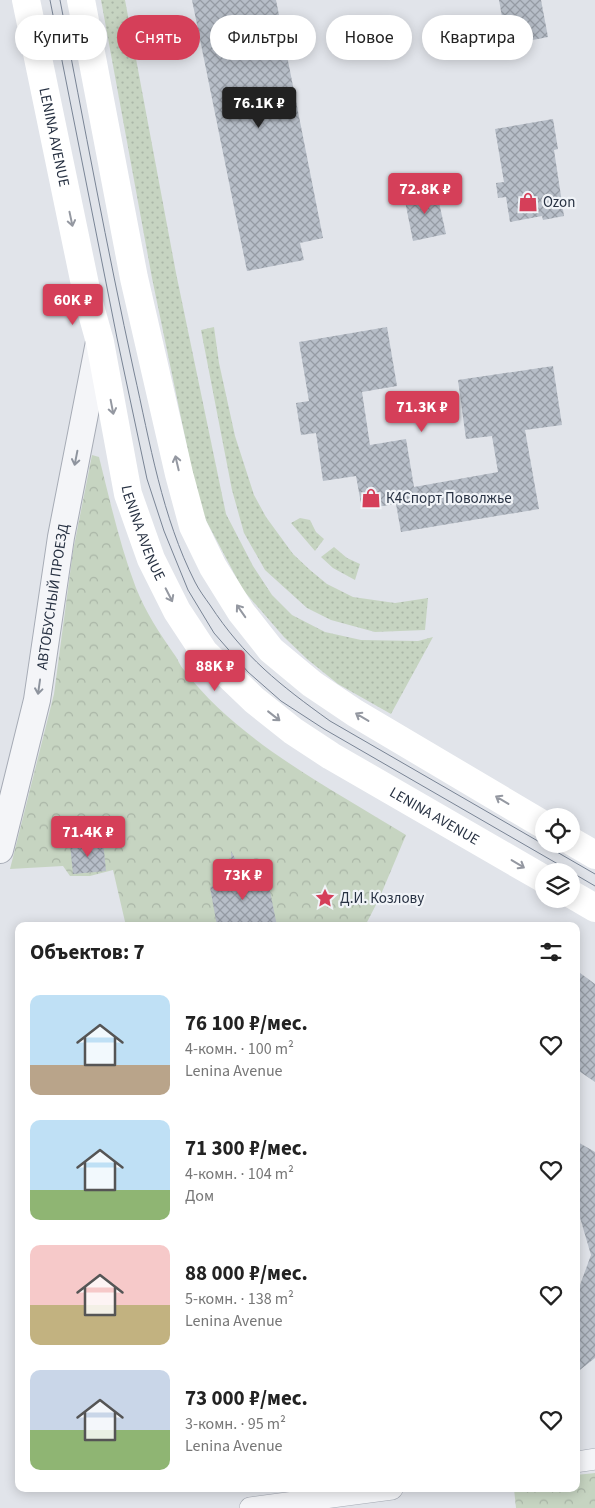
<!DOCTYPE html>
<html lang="ru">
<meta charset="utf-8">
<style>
body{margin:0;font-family:"Source Sans 3",sans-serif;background:#f2f2f2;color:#222;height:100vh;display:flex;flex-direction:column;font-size:19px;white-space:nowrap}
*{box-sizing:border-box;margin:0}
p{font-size:16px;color:#767676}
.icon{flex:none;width:28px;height:28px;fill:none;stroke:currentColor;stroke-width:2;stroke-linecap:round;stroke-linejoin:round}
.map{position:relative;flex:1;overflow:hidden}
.details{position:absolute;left:15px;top:922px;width:565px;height:570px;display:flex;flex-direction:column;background:#fff;border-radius:10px;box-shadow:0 2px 12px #0003}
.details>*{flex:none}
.banner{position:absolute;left:15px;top:15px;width:565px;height:45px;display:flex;gap:10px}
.controls{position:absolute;left:535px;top:808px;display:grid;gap:10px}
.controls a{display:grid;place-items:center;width:45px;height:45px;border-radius:50%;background:#fff;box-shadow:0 2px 12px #0003;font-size:25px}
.price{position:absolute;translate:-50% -42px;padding:0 11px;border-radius:5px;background:#d53f59;color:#fff;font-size:16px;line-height:32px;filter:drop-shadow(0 1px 2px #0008)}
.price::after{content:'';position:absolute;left:50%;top:30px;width:15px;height:11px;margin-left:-8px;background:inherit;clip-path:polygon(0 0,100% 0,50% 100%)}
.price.on{background:#222;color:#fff}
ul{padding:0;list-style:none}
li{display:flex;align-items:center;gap:15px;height:125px;padding:0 15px}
li span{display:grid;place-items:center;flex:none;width:140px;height:100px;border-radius:10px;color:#555}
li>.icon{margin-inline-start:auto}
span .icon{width:60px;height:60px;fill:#fffc;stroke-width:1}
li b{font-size:21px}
h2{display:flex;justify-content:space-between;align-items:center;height:60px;padding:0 15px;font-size:21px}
.chip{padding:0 18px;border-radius:22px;background:#fff;box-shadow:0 2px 12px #0003;font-size:18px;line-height:45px}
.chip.on{background:#d53f59;color:#fff}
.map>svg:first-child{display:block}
</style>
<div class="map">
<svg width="595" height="1508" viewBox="0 0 595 1508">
<defs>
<pattern id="grass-dots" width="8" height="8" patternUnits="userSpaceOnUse" patternTransform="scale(1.25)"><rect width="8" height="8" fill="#c6d4c1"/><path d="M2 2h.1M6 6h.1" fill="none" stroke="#aab6a7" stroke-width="1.8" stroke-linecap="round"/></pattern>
<pattern id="park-crowns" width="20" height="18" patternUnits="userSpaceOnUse" patternTransform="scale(1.25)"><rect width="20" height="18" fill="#c6d4c1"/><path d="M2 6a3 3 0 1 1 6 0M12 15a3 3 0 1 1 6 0" fill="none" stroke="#aab6a7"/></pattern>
<pattern id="building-cross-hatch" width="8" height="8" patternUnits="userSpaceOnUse" patternTransform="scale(1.25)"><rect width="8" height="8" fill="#b7bec8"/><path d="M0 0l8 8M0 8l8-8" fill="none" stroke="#959ba4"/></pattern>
</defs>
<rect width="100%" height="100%" fill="#e1e4ea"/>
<path fill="url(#grass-dots)" d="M101,0h24l51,273 50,241 27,52 19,29 20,20 33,17 36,8 57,1 15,-4 -42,77 -53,-30 -31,-25 -23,-22 -41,-47 -43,-81 -48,-231z
M214,327l5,36 16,73 19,59 12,22 27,37 17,16 17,14 26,13 42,6 33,-5 -3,32 -50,2 -44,-12 -24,-12 -42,-38 -21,-37 -12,-43 -31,-160z
M300,518l10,2 6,12 8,7 -9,12 -24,-28z
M334,547l13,11 13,6 -5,16 -22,-12 -12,-11z"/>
<path fill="url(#park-crowns)" d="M92,455l7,2c11,44 21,89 37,131 9,23 24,46 38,66 4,5 6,12 10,16 55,72 146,118 222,165l-27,64 -14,27h-239l-13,-56 -23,6h-20l-7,-10 -53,3 44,-175 19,-143z
M595,1473v35h-79l-2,-19h62v-14z"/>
<path fill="url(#building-cross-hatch)" d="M192,0h84l47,238 -23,5 4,17 -57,11z
M499,0h42l7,37 -41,8z
M553,119l5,30 -4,1 10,66 -21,4 -1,-4 -32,6 -4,-25 -8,1 -2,-15 8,-1 -9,-53z
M436,189l10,45 -33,7 -9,-45z
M387,327l10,59 -35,6 8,53 36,-6 8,48 84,-15 -6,-36 -26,3 -8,-59 95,-14 9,59 -37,5 14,79 -138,23 -5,-28 -34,5 -6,-33 -33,5 -7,-48 -15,2 -5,-32 13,-2 -10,-59z
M103,841l3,30 -33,3 -3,-30z
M231,851l16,29 20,-4 10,50h-60l-7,-39 22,-5z
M576,970l19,14v98l-19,-13z
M576,1141l19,11v206l-19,15v-77l15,-41 -15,-51z"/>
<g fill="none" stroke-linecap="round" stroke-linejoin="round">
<defs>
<path id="minor" d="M576,1462l19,-3
M250,1508l142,-19"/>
<g id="tertiary">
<path id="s1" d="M0,850l37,-150 24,-163 38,-195"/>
</g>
</defs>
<use href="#minor" stroke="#a6abb5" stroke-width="22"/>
<use href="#tertiary" stroke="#a6abb5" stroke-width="28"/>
<use href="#minor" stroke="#f4f5f8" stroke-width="21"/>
<use href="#tertiary" stroke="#f4f5f8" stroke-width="26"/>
<g stroke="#fff" stroke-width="28">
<path id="s2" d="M26,0l62,299 12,43 28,152 23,65 26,52 27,41 50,48 39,31 38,25 213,123"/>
<path d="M81,0l53,278 45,196 14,52 20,41 28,45 30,38 41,34 43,29 189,112"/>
<path d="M571,841l24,14"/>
<path d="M571,894l24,14"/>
</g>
<path stroke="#798495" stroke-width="1" d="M50,0l67,338 30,141 17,52 24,59 26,43 34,39 33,29 43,28 246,142
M60,0c24,124 47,248 74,372 16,71 28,145 61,210 4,8 10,16 15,23 34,52 70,80 120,116l265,153
M571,872l24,14"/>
</g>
<defs><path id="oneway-shaft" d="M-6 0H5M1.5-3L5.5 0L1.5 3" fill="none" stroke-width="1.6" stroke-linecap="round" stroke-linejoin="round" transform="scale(1.25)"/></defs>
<g stroke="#9498a1">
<use href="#oneway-shaft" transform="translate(71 219) rotate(78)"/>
<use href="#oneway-shaft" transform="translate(112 407) rotate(79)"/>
<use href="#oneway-shaft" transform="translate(177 463) rotate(-103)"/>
<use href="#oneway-shaft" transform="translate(169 595) rotate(63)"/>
<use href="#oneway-shaft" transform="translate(241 611) rotate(-125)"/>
<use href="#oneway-shaft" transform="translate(274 716) rotate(38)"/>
<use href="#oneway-shaft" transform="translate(362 717) rotate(-149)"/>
<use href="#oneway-shaft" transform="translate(502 800) rotate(-149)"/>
<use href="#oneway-shaft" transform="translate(518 864) rotate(31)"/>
</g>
<g stroke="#8e949e">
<use href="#oneway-shaft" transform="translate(76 458) rotate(101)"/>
<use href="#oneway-shaft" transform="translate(39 687) rotate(98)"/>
</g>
<defs>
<symbol id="shop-bare" viewBox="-9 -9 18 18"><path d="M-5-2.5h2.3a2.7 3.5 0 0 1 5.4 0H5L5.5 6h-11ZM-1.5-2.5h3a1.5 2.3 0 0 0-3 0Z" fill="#d53f59" stroke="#f0f3f7" stroke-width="2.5" paint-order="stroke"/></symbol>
<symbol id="sight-bare" viewBox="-9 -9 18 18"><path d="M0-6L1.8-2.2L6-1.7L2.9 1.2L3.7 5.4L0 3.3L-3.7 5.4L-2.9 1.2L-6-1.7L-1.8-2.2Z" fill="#d53f59" stroke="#f0f3f7" stroke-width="2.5" paint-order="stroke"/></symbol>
</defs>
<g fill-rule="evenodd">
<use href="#shop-bare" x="514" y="188" width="28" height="28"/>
<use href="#shop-bare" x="357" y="484" width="28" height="28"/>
<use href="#sight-bare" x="311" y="884" width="28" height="28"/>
</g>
<g text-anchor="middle" stroke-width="4.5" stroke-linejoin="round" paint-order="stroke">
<g font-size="15" fill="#283243" stroke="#f0f3f7">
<text dy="5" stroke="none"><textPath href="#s2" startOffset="140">LENINA AVENUE</textPath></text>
<text dy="5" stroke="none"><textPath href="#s2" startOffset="546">LENINA AVENUE</textPath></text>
<text dy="5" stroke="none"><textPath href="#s1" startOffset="259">АВТОБУСНЫЙ ПРОЕЗД</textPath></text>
<text dy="5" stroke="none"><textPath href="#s2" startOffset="965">LENINA AVENUE</textPath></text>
</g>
<g font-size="15" fill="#283243" stroke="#f0f3f7" text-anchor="start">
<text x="543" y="207">Ozon</text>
<text x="386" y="503">К4Спорт Поволжье</text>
<text x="340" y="903">Д.И. Козлову</text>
</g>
</g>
</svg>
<div class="controls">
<a><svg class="icon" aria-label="locate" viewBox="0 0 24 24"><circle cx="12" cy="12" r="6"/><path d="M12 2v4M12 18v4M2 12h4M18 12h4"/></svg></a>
<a><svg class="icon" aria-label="layers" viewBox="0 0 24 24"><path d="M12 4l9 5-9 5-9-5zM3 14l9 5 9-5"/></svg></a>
</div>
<b class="price on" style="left:259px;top:129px">76.1K ₽</b>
<b class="price" style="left:425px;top:215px">72.8K ₽</b>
<b class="price" style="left:73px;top:326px">60K ₽</b>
<b class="price" style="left:422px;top:433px">71.3K ₽</b>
<b class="price" style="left:215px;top:692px">88K ₽</b>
<b class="price" style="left:88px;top:858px">71.4K ₽</b>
<b class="price" style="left:243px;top:901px">73K ₽</b>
<div class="banner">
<a class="chip">Купить</a>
<a class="chip on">Снять</a>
<a class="chip">Фильтры</a>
<a class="chip">Новое</a>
<a class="chip">Квартира</a>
</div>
<section class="details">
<h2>Объектов: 7<svg class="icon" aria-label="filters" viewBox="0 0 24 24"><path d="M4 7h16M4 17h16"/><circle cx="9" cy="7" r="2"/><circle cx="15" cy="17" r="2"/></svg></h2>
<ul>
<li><span style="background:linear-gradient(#bfe0f5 70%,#b9a48a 0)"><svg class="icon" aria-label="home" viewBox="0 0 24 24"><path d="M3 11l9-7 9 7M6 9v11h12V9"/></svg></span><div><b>76 100 ₽/мес.</b><p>4-комн. · 100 m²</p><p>Lenina Avenue</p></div><svg class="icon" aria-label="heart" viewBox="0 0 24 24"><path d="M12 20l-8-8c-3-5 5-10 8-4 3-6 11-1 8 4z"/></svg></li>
<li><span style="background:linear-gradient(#bfe0f5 70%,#8fb573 0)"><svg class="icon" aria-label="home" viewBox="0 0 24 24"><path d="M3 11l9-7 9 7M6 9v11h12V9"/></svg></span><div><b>71 300 ₽/мес.</b><p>4-комн. · 104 m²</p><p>Дом</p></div><svg class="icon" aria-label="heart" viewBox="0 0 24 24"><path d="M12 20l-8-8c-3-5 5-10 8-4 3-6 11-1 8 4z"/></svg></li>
<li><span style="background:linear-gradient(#f6c9c9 60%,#c2b280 0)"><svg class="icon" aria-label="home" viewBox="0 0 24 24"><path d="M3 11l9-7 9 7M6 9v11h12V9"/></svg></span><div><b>88 000 ₽/мес.</b><p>5-комн. · 138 m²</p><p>Lenina Avenue</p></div><svg class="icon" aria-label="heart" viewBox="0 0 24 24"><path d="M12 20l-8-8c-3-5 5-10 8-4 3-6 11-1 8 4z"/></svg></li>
<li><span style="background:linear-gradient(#c9d6e8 60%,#8fb573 0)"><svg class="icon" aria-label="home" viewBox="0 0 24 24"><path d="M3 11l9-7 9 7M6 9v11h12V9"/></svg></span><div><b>73 000 ₽/мес.</b><p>3-комн. · 95 m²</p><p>Lenina Avenue</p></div><svg class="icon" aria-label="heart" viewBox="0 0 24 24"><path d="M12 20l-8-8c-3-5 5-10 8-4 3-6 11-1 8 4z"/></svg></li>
</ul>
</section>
</div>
